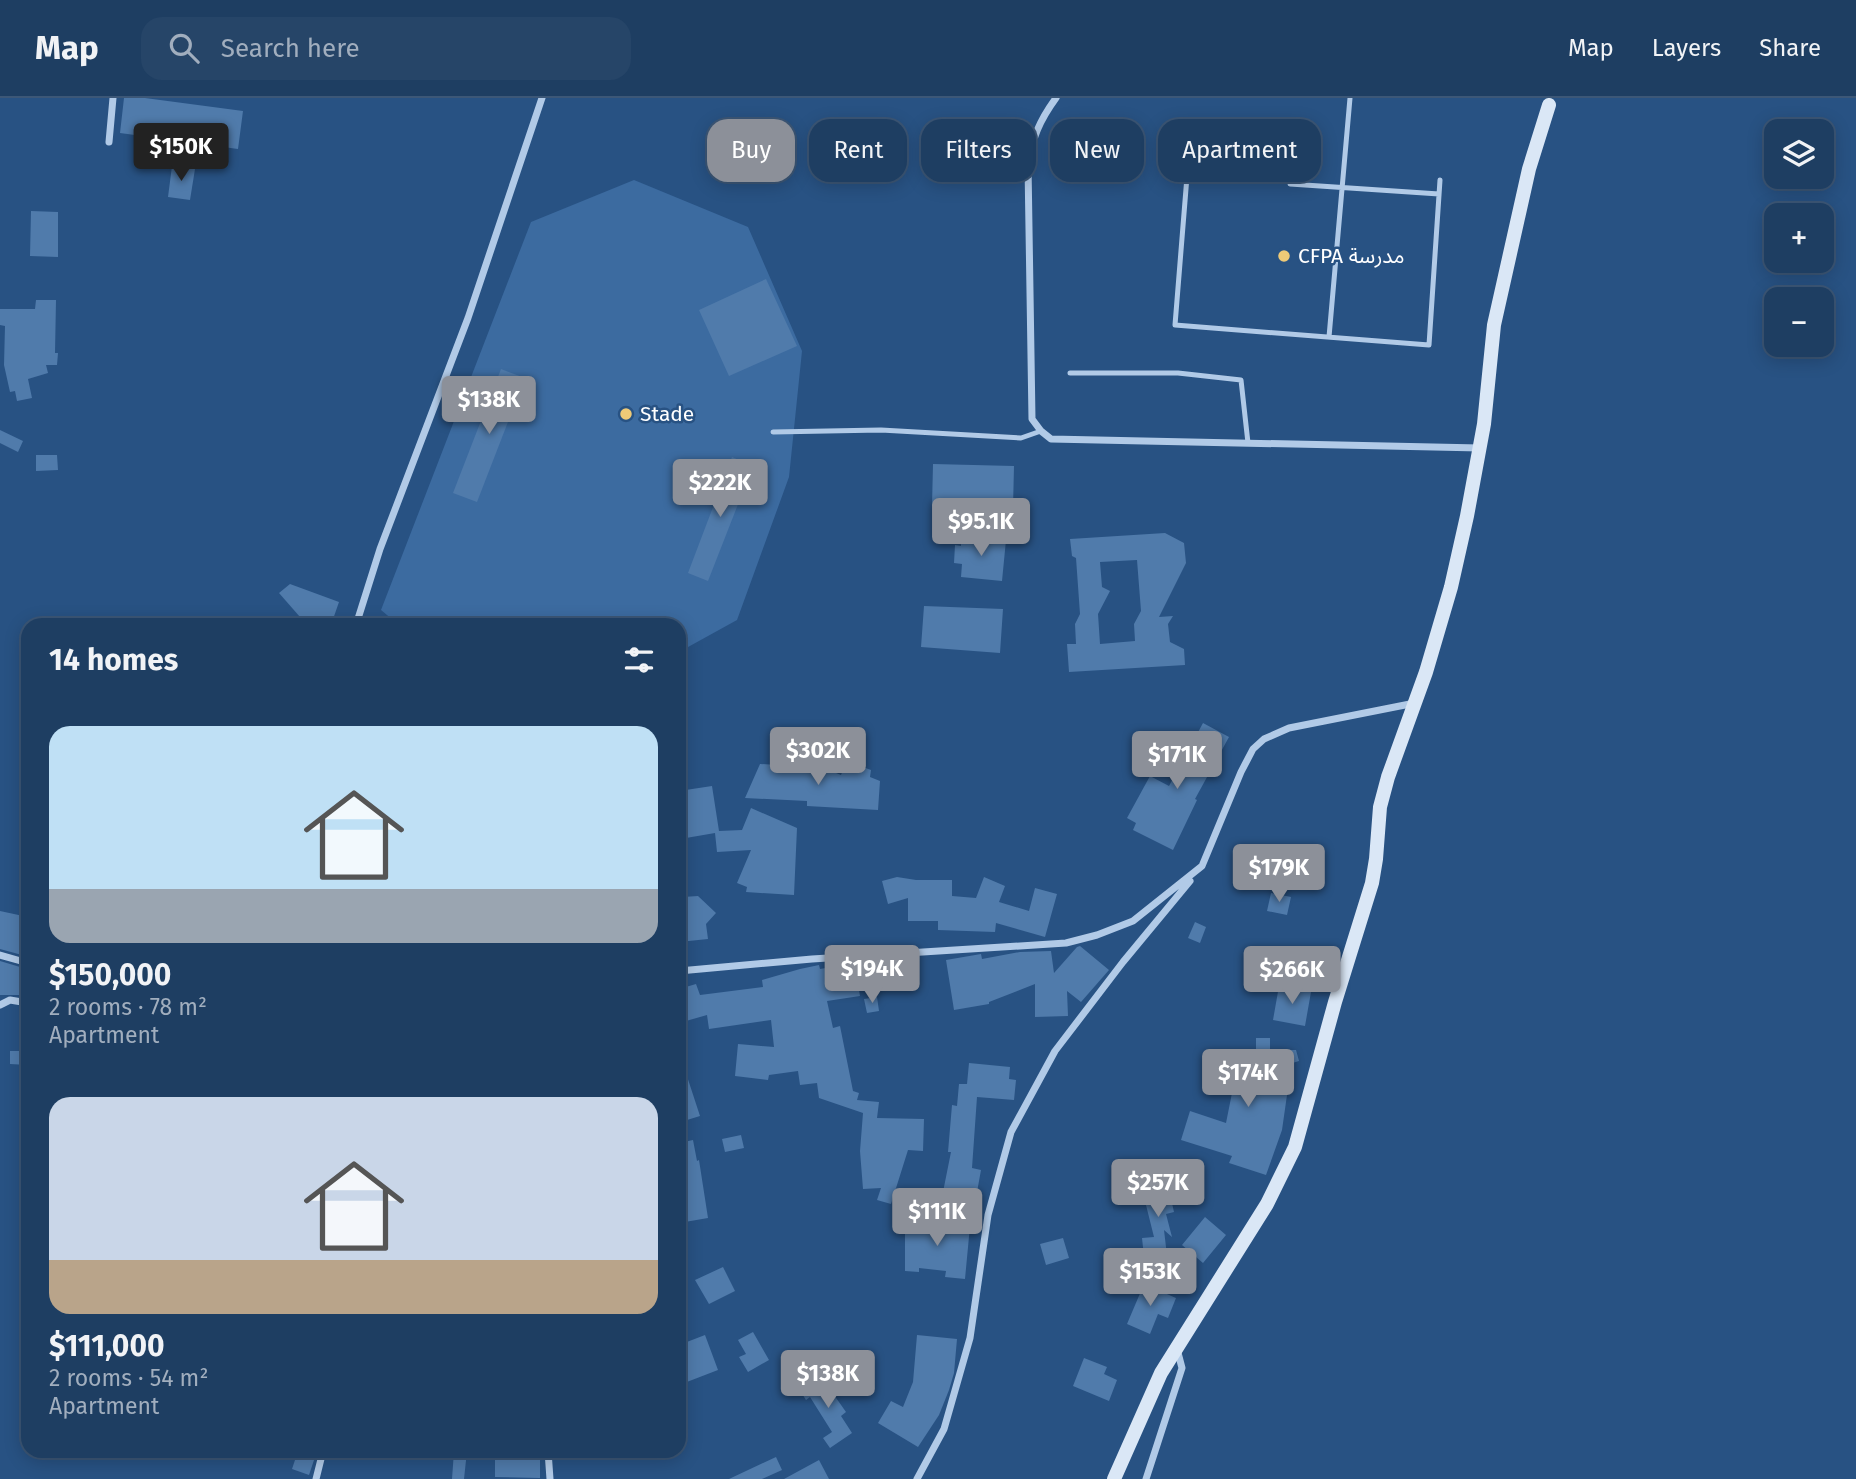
<!DOCTYPE html>
<meta charset="utf-8">
<style>
body{margin:0;font-family:"Fira Sans","Noto Sans Arabic",sans-serif;background:#264568;color:#f1f3f6;height:100vh;display:flex;flex-direction:column;font-size:26px;white-space:nowrap}
*{box-sizing:border-box;margin:0}
p{font-size:23px;color:#a1aebe}
.icon{flex:none;width:38px;height:38px;fill:none;stroke:currentColor;stroke-width:2;stroke-linecap:round;stroke-linejoin:round}
.map{position:relative;flex:1;overflow:hidden}
.side{position:absolute;left:21px;top:520px;width:665px;height:840px;display:flex;flex-direction:column;background:#1e3e62;border-radius:21px;box-shadow:0 4px 18px #0003,0 0 0 2px #3c5777}
.side>*{flex:none}
.top-card{position:absolute;left:707px;top:21px;width:665px;height:63px;display:flex;gap:14px}
.fabs{position:absolute;left:1764px;top:21px;display:grid;gap:14px}
.fabs a{display:grid;place-items:center;width:70px;height:70px;border-radius:14px;background:#1e3e62;box-shadow:0 4px 18px #0003,0 0 0 2px #3c5777;font-size:35px}
.price{position:absolute;translate:-50% -60px;padding:0 16px;border-radius:7px;background:#8c9099;color:#fff;font-size:23px;line-height:46px;filter:drop-shadow(0 2px 4px #0008)}
.price::after{content:'';position:absolute;left:50%;top:42px;width:21px;height:16px;margin-left:-10px;background:inherit;clip-path:polygon(0 0,100% 0,50% 100%)}
.price.selected{background:#222;color:#fff}
ul{padding:0;list-style:none}
li{display:grid;align-content:center;gap:14px;height:371px;padding:0 28px}
li span{display:grid;place-items:center;height:217px;border-radius:21px;color:#555}
li>.icon{margin-inline-start:auto}
span .icon{width:126px;height:126px;fill:#fffc;stroke-width:1}
li b{font-size:30px}
h2{display:flex;justify-content:space-between;align-items:center;height:84px;padding:0 28px;font-size:30px}
.chip{padding:0 24px;border-radius:21px;background:#1e3e62;box-shadow:0 4px 18px #0003,0 0 0 2px #3c5777;font-size:24px;line-height:63px}
.chip.selected{background:#8c9099;color:#fff}
header{display:flex;align-items:center;gap:42px;box-sizing:border-box;height:98px;padding:0 35px;background:#1e3e62;border-bottom:2px solid #3c5777}
header strong{font-size:33px}
nav{display:flex;gap:38px;margin-inline-start:auto;font-size:24px}
.search{width:490px;height:63px;background:#264568;display:flex;align-items:center;gap:18px;box-sizing:border-box;padding:0 24px;border-radius:21px;color:#a1aebe;font-size:26px}
.map>svg:first-child{display:block}
</style>
<header>
<strong>Map</strong>
<div class="search"><svg class="icon" aria-label="search" viewBox="0 0 24 24"><circle cx="10" cy="10" r="6"/><path d="M15 15l6 6"/></svg>Search here</div>
<nav><a>Map</a><a>Layers</a><a>Share</a></nav>
</header>
<div class="map">
<svg width="1856" height="1381" viewBox="0 0 1856 1381">
<rect width="100%" height="100%" fill="#285283"/>
<path fill="#3c6ba0" d="M634,82l114,47 54,124 -13,126 -52,143 -58,32v-27h-280l-18,-15 150,-388z"/>
<path fill="#507bab" fill-rule="evenodd" d="M124,0h21l98,13 -5,38 -118,-16z
M172,68l23,3 -5,31 -22,-3z
M31,113l27,1v45l-28,-1z
M766,181l31,67 -68,30 -30,-66z
M36,202h20l-1,53h3l-1,12h-11l2,8 -20,6 4,19 -15,3 -2,-10 -5,1 -6,-27 1,-39 -5,-1v-16h35z
M501,271l24,9 -48,124 -24,-9z
M0,332l23,11 -5,11 -18,-9z
M36,357h21l1,15 -22,1z
M732,359l21,9 -45,115 -20,-8z
M933,366l81,2 -1,42 -81,-2z
M1165,435l19,10 2,20 -27,54 14,-1 -5,8 2,18 14,7 1,16 -116,7 -2,-28h9l-1,-20 5,-10 -4,-56 -4,-2 -2,-17zM1137,462l4,51 -7,13 1,17 -35,3 -2,-30 12,-23 -8,-4 -2,-25z
M961,438l45,4 -4,41 -41,-4 1,-13 -8,-1 1,-18 6,1z
M290,486l49,18 -8,23h-24l-28,-32z
M924,508l79,3 -3,44 -79,-6z
M1203,625l26,14 -34,62 2,1 -24,50 -40,-20 3,-7 -9,-5 23,-42 19,10z
M760,666l18,1v6l27,2 4,-8 10,1 22,9 4,-10 15,1 11,4 -1,7 10,4 -2,29 -71,-4v-5l-62,-3z
M712,688l7,45 23,-1 9,-22 46,20 -3,67 -48,-3 1,-5 -10,-4 14,-33 -34,2 -2,-19 -29,5 -2,-10 -5,1v-38z
M897,779l19,3h36v16l24,2 8,-21 21,9 -6,16 30,9 6,-23 22,6 -12,43 -49,-14 -1,9 -57,-2v-9h-30v-23l-20,6 -6,-23z
M1271,795l20,4 -4,18 -20,-4z
M698,798l18,17 -10,11 2,15 -29,3v-41l4,-4z
M0,813l28,6v12l-6,26 -22,-6z
M1195,824l11,5 -6,16 -12,-5z
M1080,848l29,24 -28,32 -14,-11 1,25 -33,1v-33l-46,18v2l-35,6 -8,-50 35,-6 1,5 38,-7 31,-1 3,22 23,-26z
M910,861l2,27 -28,2 -2,-27z
M0,863l20,6 -1,3 9,3v23l-9,-3v2h-19z
M854,865l6,33 -33,5 6,27 7,-2 13,65 6,2 -2,7 22,2 -2,16 47,1 -1,32 -15,-1 -17,54 -14,-4 4,-12 -18,1 -3,-38 3,-38 -44,-15 -2,-15 -17,2 -2,-14 -29,4 -1,5 -33,-4 3,-32 36,3 -3,-27 -62,9 -2,-14 -28,8v-34l17,-5 4,11 63,-8 -1,-7 38,-11 19,-4 1,4z
M1279,888l32,6 -6,34 -32,-6z
M877,899l2,14 -12,2 -3,-14z
M1256,940h14v12h26l3,11 -13,4 1,30 -5,35 -16,45 -37,-12 3,-7 -51,-16 9,-29 36,12 10,-50 -26,-5 3,-14 29,6v-9h14z
M10,953h18v14l-18,-1z
M679,963h3l18,55 -13,4 -4,-12 -4,1z
M969,965l41,4 -1,12 7,1 -2,20 -37,-3 -5,71 9,2 -6,33 -33,-6 9,-45h-3l4,-47 5,1 2,-22h8z
M741,1037l3,13 -19,4 -3,-13z
M693,1042l4,21 2,-1 9,58 -29,5v-80z
M1152,1072l19,3 -2,17 5,22 -8,2 6,23 -8,-7 4,34 -23,2 -3,-28 12,-1 -9,-36h2z
M1205,1119l21,18 -23,28 -21,-18z
M905,1123l65,5 -5,53 -20,-2 1,-6 -27,-3v4l-14,-1z
M1063,1140l6,20 -23,7 -6,-21z
M723,1169l12,24 -26,13 -14,-24z
M1144,1186l32,14 -8,20 -10,-4 -8,20 -23,-10z
M753,1234l16,28 -21,12 -9,-15 7,-3 -8,-14z
M705,1237l13,35 -39,15v-17h7l-7,-23z
M917,1237l40,4 -3,34 -5,17 -10,25 -21,32 -40,-24 13,-22 12,6 10,-25z
M1084,1260l23,9 -3,7 13,6 -8,21 -36,-15z
M820,1277l26,37 -5,4 11,17 -22,15 -7,-10 9,-6 -22,-35 -4,3 -7,-11z
M298,1353h19l-8,24 -17,-6z
M454,1353h13l-3,28h-12z
M518,1353h22v27l-45,-1v-21h23z
M776,1359l6,13 -20,9h-33z
M819,1362l10,19h-45z"/>
<g fill="none" stroke-linecap="round" stroke-linejoin="round">
<path stroke="#b1cae7" stroke-width="5" d="M1439,96l-149,-10v-13l-102,-7 -13,161 254,20 11,-165
M1329,239l21,-239
M1070,275h108l63,7 7,63
M773,334l108,-2 140,8 20,-7"/>
<path stroke="#b1cae7" stroke-width="7" d="M1056,0c-16,22 -24,40 -28,67l4,254 9,12 10,8 429,9
M109,44l4,-44
M356,527l24,-76 88,-231 74,-220
M0,857l28,8
M679,873l133,-12 254,-16 31,-8 36,-14 69,-55 39,-94 12,-23 11,-10 25,-11 126,-25
M0,907l10,-5 18,3
M548,1353l2,28
M316,1381l7,-28
M917,1381l27,-50 26,-91 18,-123 23,-83 44,-81 68,-89 67,-81
M1146,1381l36,-111 -5,-19"/>
<path stroke="#dae7f6" stroke-width="14" d="M1114,1381l47,-106 106,-169 28,-57 40,-145 37,-119 4,-24 4,-52 8,-30 38,-105 25,-85 16,-71 17,-92 10,-99 35,-156 20,-64"/>
</g>
<g fill="#efca77" stroke="#285283" stroke-width="2.5">
<circle cx="1284" cy="158" r="7"/>
<circle cx="626" cy="316" r="7"/>
</g>
<g text-anchor="middle" stroke-width="5" stroke-linejoin="round" paint-order="stroke">
<g font-size="21" fill="#fff" stroke="#285283" text-anchor="start">
<text x="1298" y="165">CFPA مدرسة</text>
<text x="640" y="323">Stade</text>
</g>
</g>
</svg>
<div class="fabs">
<a><svg class="icon" aria-label="layers" viewBox="0 0 24 24"><path d="M12 4l9 5-9 5-9-5zM3 14l9 5 9-5"/></svg></a>
<a>+</a>
<a>−</a>
</div>
<b class="price selected" style="left:181px;top:85px">$150K</b>
<b class="price" style="left:489px;top:338px">$138K</b>
<b class="price" style="left:720px;top:421px">$222K</b>
<b class="price" style="left:981px;top:460px">$95.1K</b>
<b class="price" style="left:818px;top:689px">$302K</b>
<b class="price" style="left:1177px;top:693px">$171K</b>
<b class="price" style="left:1279px;top:806px">$179K</b>
<b class="price" style="left:872px;top:907px">$194K</b>
<b class="price" style="left:1292px;top:908px">$266K</b>
<b class="price" style="left:1248px;top:1011px">$174K</b>
<b class="price" style="left:1158px;top:1121px">$257K</b>
<b class="price" style="left:937px;top:1150px">$111K</b>
<b class="price" style="left:1150px;top:1210px">$153K</b>
<b class="price" style="left:828px;top:1312px">$138K</b>
<div class="top-card">
<a class="chip selected">Buy</a>
<a class="chip">Rent</a>
<a class="chip">Filters</a>
<a class="chip">New</a>
<a class="chip">Apartment</a>
</div>
<section class="side">
<h2>14 homes<svg class="icon" aria-label="filters" viewBox="0 0 24 24"><path d="M4 7h16M4 17h16"/><circle cx="9" cy="7" r="2"/><circle cx="15" cy="17" r="2"/></svg></h2>
<ul>
<li><span style="background:linear-gradient(#bfe0f5 75%,#9aa5b1 0)"><svg class="icon" aria-label="home" viewBox="0 0 24 24"><path d="M3 11l9-7 9 7M6 9v11h12V9"/></svg></span><div><b>$150,000</b><p>2 rooms · 78 m²</p><p>Apartment</p></div></li>
<li><span style="background:linear-gradient(#c9d6e8 75%,#b9a48a 0)"><svg class="icon" aria-label="home" viewBox="0 0 24 24"><path d="M3 11l9-7 9 7M6 9v11h12V9"/></svg></span><div><b>$111,000</b><p>2 rooms · 54 m²</p><p>Apartment</p></div></li>
</ul>
</section>
</div>
